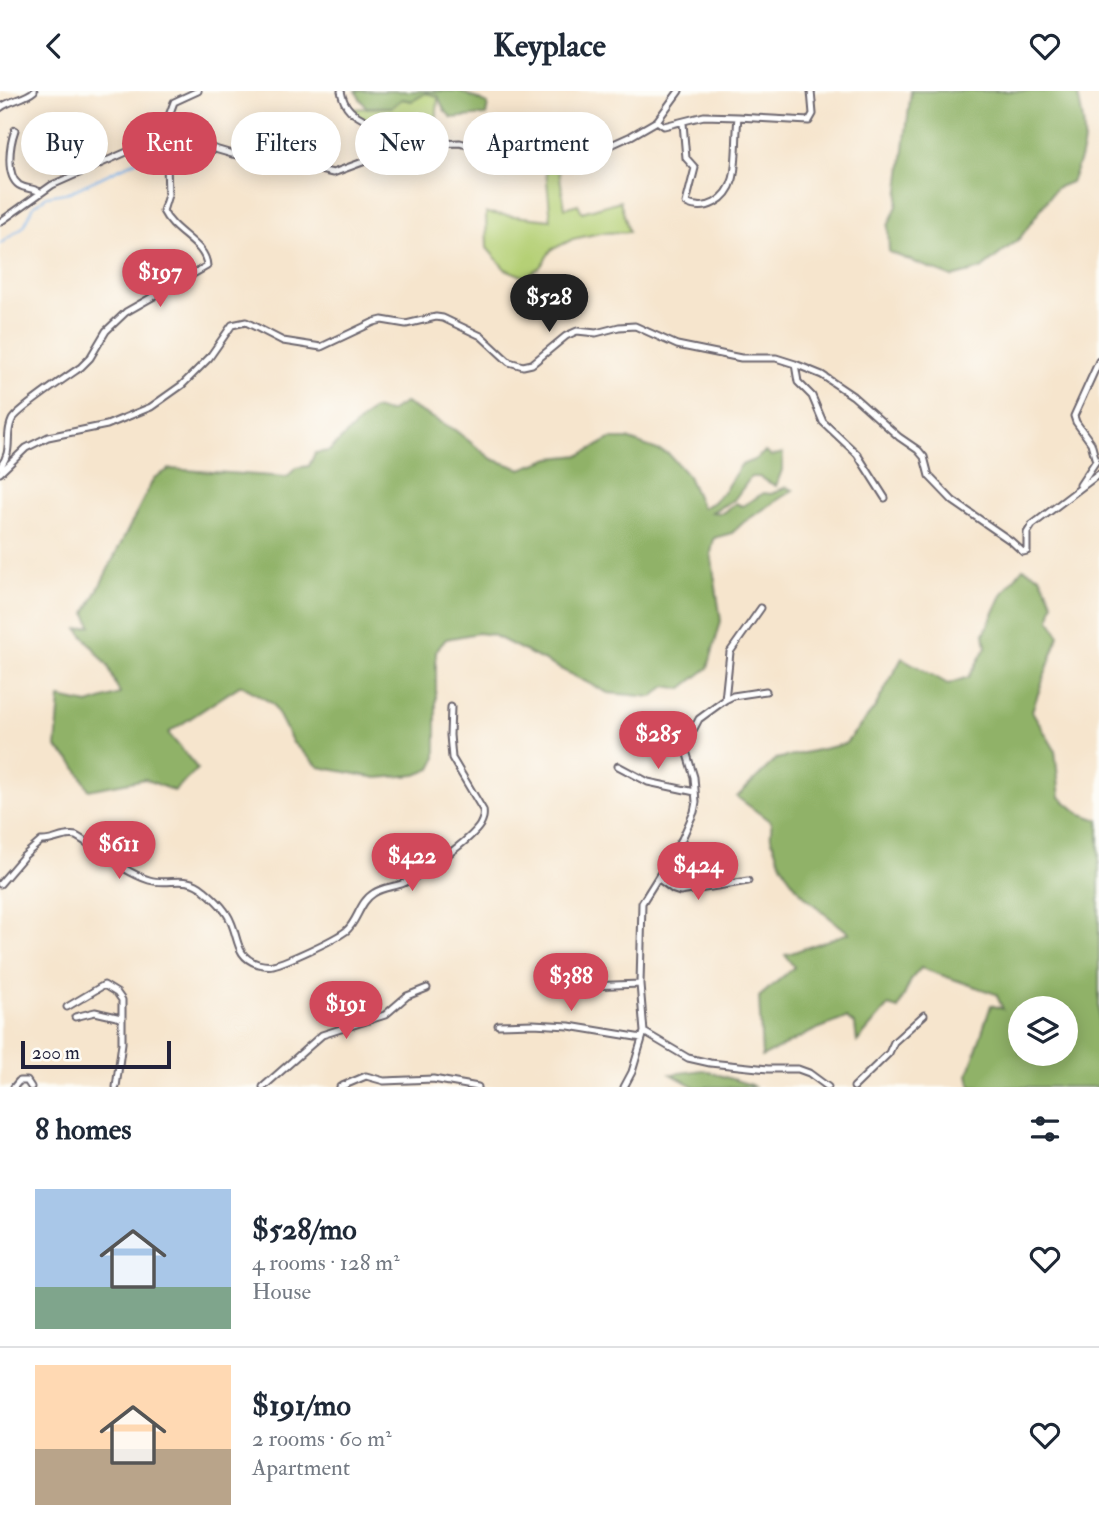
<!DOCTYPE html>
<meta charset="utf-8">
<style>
body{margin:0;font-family:"IM FELL Double Pica",serif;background:#f6f6f7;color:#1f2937;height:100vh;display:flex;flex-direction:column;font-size:26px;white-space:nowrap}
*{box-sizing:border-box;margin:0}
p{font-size:23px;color:#747a83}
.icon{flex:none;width:38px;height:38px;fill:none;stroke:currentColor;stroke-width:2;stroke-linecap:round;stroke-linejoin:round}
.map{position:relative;height:996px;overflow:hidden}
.details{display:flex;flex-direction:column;background:#fff;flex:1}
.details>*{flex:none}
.top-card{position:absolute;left:21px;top:21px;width:700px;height:63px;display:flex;gap:14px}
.fabs{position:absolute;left:1008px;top:905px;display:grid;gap:14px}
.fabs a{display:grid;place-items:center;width:70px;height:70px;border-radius:50%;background:#fff;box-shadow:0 4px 18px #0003;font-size:35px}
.scale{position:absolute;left:21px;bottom:18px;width:150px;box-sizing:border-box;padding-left:7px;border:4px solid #22223b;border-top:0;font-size:19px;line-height:24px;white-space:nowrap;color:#22223b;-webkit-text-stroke:5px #fdfcf7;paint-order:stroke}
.price{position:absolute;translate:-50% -60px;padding:0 16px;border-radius:24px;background:#d1495b;color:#fff;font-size:23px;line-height:46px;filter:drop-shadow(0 2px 4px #0008)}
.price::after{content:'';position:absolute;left:50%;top:42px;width:21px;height:16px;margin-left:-10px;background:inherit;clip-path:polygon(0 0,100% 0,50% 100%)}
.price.active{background:#222;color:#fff}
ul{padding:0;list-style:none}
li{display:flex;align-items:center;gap:21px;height:175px;padding:0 35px}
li+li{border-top:2px solid #e0e1e3}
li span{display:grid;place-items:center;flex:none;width:196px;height:140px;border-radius:0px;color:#555}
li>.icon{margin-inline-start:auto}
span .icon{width:84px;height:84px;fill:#fffc;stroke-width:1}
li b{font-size:30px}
h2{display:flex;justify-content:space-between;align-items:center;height:84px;padding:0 35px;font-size:30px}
.tag{padding:0 24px;border-radius:32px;background:#fff;box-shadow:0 4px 18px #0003;font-size:24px;line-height:63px}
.tag.active{background:#d1495b;color:#fff}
header{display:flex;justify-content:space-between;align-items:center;height:91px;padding:0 35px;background:#fff;font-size:32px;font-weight:700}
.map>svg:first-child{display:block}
</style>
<header><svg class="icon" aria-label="back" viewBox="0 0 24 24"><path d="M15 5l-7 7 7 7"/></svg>Keyplace<svg class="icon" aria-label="heart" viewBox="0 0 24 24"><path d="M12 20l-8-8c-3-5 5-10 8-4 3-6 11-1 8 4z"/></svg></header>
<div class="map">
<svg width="1099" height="996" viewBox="0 0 1099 996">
<rect width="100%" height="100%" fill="#fdfcf7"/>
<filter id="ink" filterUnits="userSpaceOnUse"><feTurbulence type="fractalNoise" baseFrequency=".0143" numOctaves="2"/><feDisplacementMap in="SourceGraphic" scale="14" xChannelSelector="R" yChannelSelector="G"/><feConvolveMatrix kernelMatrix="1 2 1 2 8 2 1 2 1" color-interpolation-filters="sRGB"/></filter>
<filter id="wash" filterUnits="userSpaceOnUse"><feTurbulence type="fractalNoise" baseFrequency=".00686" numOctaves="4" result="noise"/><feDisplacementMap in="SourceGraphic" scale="28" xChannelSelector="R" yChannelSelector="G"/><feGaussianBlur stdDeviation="1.57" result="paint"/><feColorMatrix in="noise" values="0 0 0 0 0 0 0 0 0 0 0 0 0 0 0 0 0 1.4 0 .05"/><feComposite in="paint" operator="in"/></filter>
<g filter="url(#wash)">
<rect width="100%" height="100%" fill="#f6e5cd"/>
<path fill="#b5d076" stroke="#6c7958" stroke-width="2" d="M426,2l12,3 -2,30 -48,8 -40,-25 44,-2 10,-8 10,2z
M554,72l4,2 7,43 13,-4 4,8 38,-11 9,31 -29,1 -27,6 -22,11 -10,16 -16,11 -20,-8 -18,-21 -1,-35 65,7 -5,-49z"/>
<path fill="#90b267" stroke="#596a51" stroke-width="2" fill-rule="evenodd" d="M355,0h105l28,13 -2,11 -34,3 -8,-8 -6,-14 -12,-3 -14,8 -10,-2 -10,8h-26z
M911,0h166c9,41 12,52 -6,91l-15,6 -36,50 -39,31 -29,8 -63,-25 -1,-26 9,-20z
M405,312l50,27 37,29 29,10 30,-11 30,-3 29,-16h17l42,15 19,22 14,32 10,-5 12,-12 17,-26 13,-5 11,-8 6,4 12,-3 -1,17 -6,16 -17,-9h-8l-17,23 -23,12 11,1 14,-10 6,3 22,-13 7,1 15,-7 7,3 -49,32 -12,11 -18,5 -3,15 10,68 -13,47 -27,21 -15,-3 -14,11 -44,-4 -115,-58 -15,-2 -32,6 -10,12v108l-5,10 -15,6 -39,3 -58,-11 -26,-24 -20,-39 -32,-19 -73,48 30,36 -24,22 -29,-12 -56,11 -15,-26 -18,-17 4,-49 28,6 32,-10 -12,-28 -30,-37 13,-3 -5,-13 68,-135 16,-9 117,8 9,-9 13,-2 6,-13 14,-2 44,-42 16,3z
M1023,477l17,8 13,27 -3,16 9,16 -27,76 23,39 5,47 19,16 20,7v267h-128l-3,-12 23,-70 12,4 -7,-15 -75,-26 -9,10 -14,31 -10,-3 -31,36 -2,-17 -9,-7 -31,12 -53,27 -3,-60 35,-30 -9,-12 64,-22c-38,-31 -63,-45 -78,-95 -1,-5 1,-10 0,-16l-34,-25 39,-38 69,-15 29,-35 28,-51 46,26 21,-7 17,-30 -2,-13 19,-41zM1020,917h46v45h-46z
M703,979l48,15 3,2h-59l-24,-13z"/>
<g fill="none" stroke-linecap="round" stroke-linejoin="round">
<path stroke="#7ab3eb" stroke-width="2" d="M196,55l9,3
M0,153l24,-18 10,-20 13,-10 23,-4 74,-35 3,-5 21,-7h23"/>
</g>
</g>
<g filter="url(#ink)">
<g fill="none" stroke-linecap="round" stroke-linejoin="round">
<defs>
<path id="minor" d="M341,0c6,35 38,23 50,54
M0,17c10,-8 25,-9 34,-17
M657,30l7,5 40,-10 34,1
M683,32l3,35 9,10 -9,35c20,10 41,-3 47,-24 4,-14 3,-46 5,-62l71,4 4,-7 -2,-23
M15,39c-5,14 -10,45 4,55 6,4 14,3 21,7
M160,49l14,-38 24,-11
M0,131l52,-37 77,-34 31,-11 31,2 41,12 57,9 44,10 38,-14 20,-14 45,-1 24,-1 83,25 22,-17 44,-5 22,-10 26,-15 22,-30
M795,273l3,18 14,14 11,26 34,32 28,44
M0,376c14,-17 4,-30 12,-47 5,-10 56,-44 69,-53l9,-9 16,-27 20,-19 81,-46c-1,-23 -33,-32 -44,-55l5,-16 -1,-31 4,-8 19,-3 12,2 10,-6
M0,382l26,-25 22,-11 59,-12 44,-18 31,-22 27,-27 23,-33 14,-3 37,19 38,6 53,-25 8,-2 24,4 30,-7 7,1 38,18 28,26 14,4 9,-2 34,-28 11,-5 19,2 23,-6 16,-1 42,19 64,13h35l19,6 27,11 31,21 46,41 19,13 6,7 5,19 24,25 58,40 12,11 4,-1v-18l5,-8 67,-51
M1080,394l16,-24 -5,-18 -15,-21 -2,-6 25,-55
M725,609l5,-48 31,-44
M618,675l30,16 47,10
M659,788l15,11 6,2 68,-11
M0,793l24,-28 17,-15c13,1 22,-8 35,-5 25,14 45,35 73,44 20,6 37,-6 55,10 11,9 22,19 27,32 8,18 5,35 27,42 4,1 11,2 15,1 14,-3 61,-25 73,-34 12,-10 13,-29 28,-38 9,-6 21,-6 30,-10 17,-8 67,-43 76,-58 3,-6 4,-9 3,-15l-31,-52 -2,-23 1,-28
M563,896l77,-3
M67,916l37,-22 13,8 5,7v43l-6,44
M75,926l20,-5 26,6
M498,934l35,-1 36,2 73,12
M644,941l44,26 22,5 58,6h30l11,4 19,14
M14,996l5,-6h8l4,6
M263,996l59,-52 63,-20 22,-19 20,-8
M340,996l26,-11 18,5 49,-2 45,8
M624,996l8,-15 12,-40 -4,-48 2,-81 40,-64 12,-27 2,-10 -2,-25 -8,-26 1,-9 12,-23 26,-19 8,-4 33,-5
M854,996l35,-34 5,-11 30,-27"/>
</defs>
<use href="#minor" stroke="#6c666e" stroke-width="9"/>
<use href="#minor" stroke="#fff" stroke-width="5"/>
</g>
</g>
</svg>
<div class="fabs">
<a><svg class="icon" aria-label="layers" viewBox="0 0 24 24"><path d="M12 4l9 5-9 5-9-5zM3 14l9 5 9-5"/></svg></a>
</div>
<div class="scale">200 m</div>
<b class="price" style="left:160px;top:218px">$197</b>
<b class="price active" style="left:549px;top:243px">$528</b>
<b class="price" style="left:658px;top:680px">$285</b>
<b class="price" style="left:119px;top:790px">$611</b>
<b class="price" style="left:412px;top:802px">$422</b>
<b class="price" style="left:698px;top:811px">$424</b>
<b class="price" style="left:571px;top:922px">$388</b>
<b class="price" style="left:346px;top:950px">$191</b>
<div class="top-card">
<a class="tag">Buy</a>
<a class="tag active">Rent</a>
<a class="tag">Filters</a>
<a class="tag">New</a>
<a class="tag">Apartment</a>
</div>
</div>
<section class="details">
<h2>8 homes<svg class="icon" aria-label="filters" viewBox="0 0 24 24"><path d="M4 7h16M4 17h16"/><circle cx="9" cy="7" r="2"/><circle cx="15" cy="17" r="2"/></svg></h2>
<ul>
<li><span style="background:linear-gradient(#a9c7e8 70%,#7fa58c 0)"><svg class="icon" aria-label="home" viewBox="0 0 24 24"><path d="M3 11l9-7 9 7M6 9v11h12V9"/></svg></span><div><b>$528/mo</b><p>4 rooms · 128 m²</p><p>House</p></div><svg class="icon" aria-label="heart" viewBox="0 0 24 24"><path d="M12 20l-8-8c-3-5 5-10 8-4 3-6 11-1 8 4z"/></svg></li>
<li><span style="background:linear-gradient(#ffd9b3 60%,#b9a48a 0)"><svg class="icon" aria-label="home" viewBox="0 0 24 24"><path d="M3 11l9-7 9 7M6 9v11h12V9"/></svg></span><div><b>$191/mo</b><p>2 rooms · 60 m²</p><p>Apartment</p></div><svg class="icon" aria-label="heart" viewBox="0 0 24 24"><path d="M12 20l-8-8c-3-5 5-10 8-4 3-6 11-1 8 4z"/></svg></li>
</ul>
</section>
